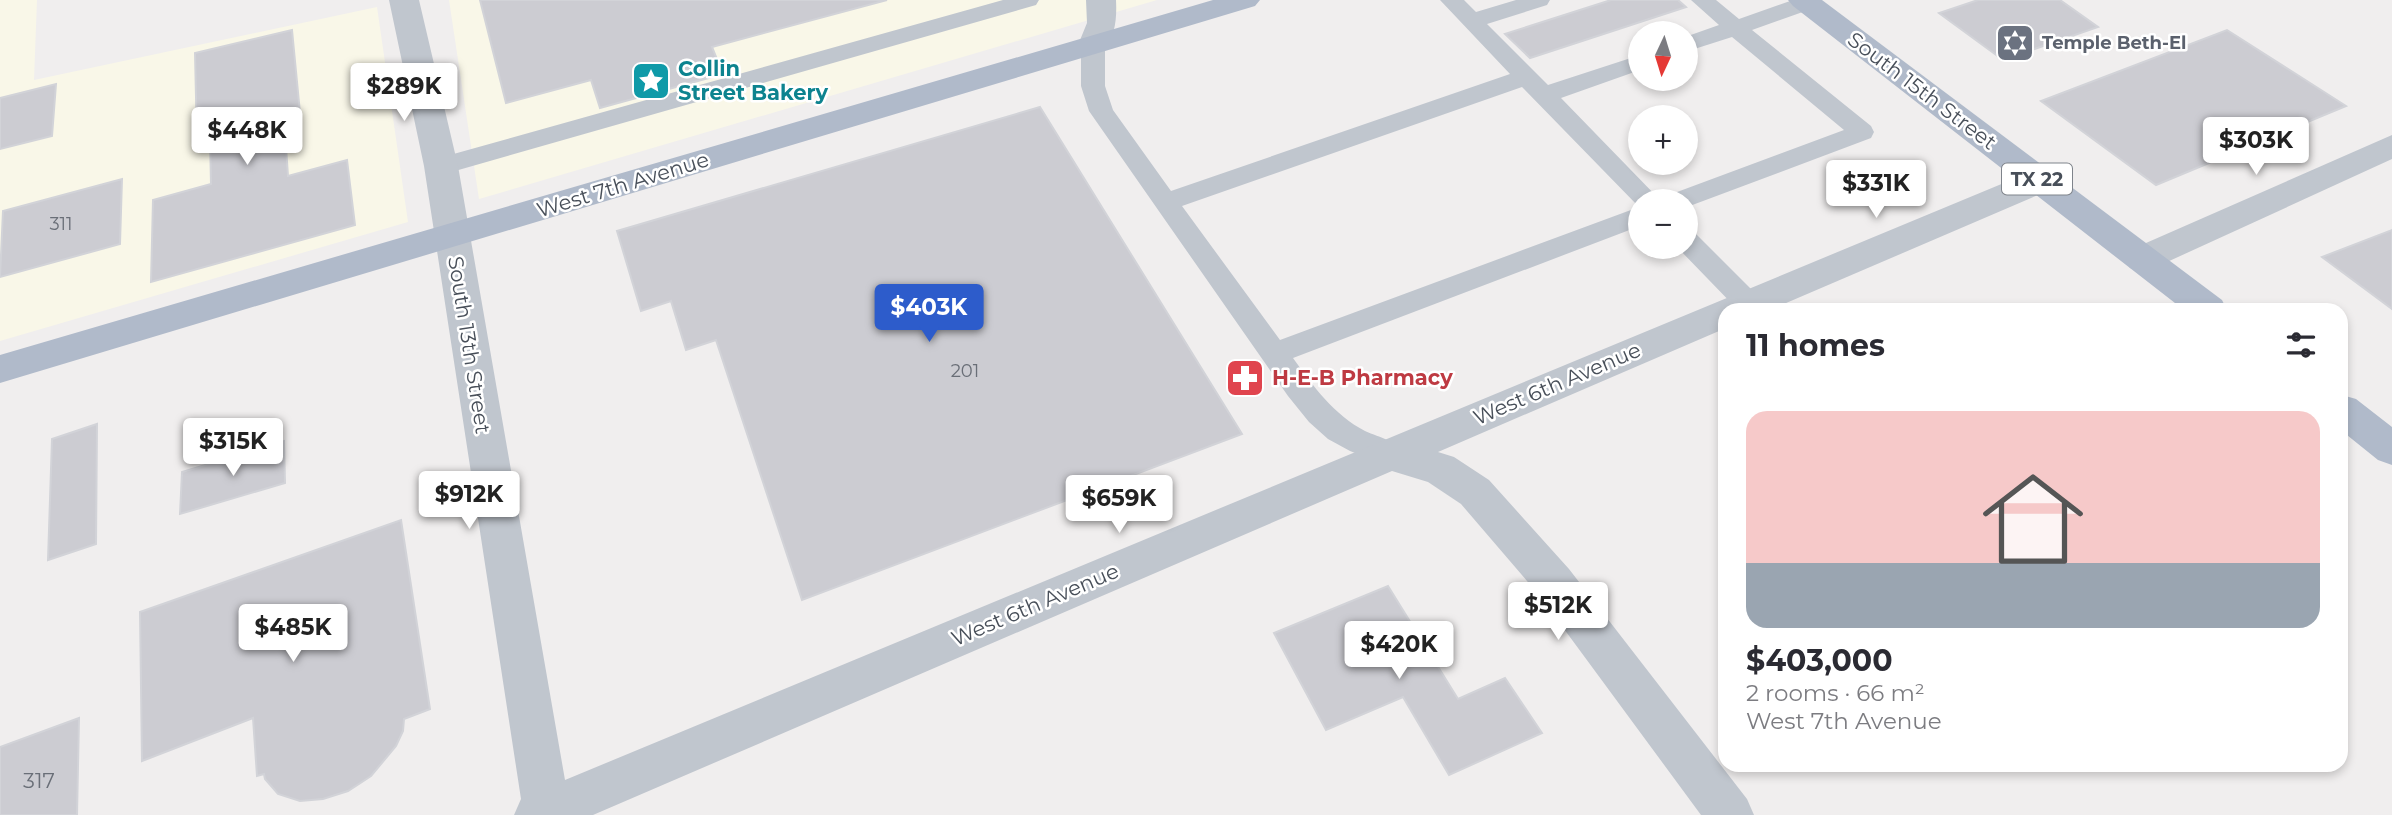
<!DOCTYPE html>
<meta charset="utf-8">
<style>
body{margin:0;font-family:Montserrat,sans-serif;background:#f7f7f7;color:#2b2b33;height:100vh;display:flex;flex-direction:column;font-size:26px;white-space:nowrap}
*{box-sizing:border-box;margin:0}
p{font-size:23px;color:#7c7c81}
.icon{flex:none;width:38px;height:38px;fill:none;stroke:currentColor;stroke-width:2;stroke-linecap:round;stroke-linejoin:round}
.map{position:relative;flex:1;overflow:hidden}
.sheet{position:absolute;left:1718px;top:303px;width:630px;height:469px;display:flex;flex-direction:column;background:#fff;border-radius:21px;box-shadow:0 4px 10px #0003}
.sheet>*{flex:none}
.needle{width:46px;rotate:184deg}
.tools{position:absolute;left:1628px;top:21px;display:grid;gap:14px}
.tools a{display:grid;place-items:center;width:70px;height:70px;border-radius:50%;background:#fff;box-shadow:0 4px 10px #0003;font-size:35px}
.price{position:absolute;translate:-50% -60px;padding:0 16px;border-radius:7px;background:#fff;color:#222;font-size:23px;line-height:46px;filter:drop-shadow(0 2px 4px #0008)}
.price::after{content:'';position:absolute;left:50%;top:42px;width:21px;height:16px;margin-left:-10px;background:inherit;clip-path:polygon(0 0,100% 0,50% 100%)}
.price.current{background:#2d5ccb;color:#fff}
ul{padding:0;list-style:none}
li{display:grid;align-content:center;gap:14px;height:371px;padding:0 28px}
li span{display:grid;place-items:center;height:217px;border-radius:21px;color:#555}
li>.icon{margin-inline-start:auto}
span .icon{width:126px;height:126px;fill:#fffc;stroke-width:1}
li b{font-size:30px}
h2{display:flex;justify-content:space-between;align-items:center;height:84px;padding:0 28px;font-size:30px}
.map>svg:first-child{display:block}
</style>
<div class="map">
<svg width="2392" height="815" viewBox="0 0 2392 815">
<rect width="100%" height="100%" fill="#f0eeee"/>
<path fill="#f9f7e8" d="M0,0h37l-3,80 343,-73 31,215 -408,119z
M449,0h708l-678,199z"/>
<path fill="#ccccd2" stroke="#d2d3d8" stroke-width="2" d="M480,0h407l-175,47 11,27 -123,34 -9,-28 -85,23z
M1611,0h67l8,7 -156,51 -25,-24z
M1978,0h82l38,27 -95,33 -64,-47z
M292,30l8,83 -16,5 4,58 59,-16 8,65 -204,57 2,-82 58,-16 -1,-46 -13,3 -2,-88z
M2227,30l119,76 -190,79 -115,-84z
M56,84l-4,52 -52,13v-51z
M1040,107l202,327 -440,166 -86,-260 -30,10 -15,-49 -30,10 -24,-80z
M122,179l-2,65 -120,33 3,-66z
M2392,230v79l-70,-52z
M97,424l-1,120 -48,16 4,-121z
M284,441l1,42 -105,31 2,-42z
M401,520l29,189 -26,10 -1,12 -7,15 -25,30 -23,15 -25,8 -23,2 -22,-7 -13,-15 -1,-5 -7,2 -4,-58 -111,43 -2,-149z
M1388,586l70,113 47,-21 37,55 -93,42 -46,-78 -77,33 -52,-97z
M79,718l-2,97h-77v-68z"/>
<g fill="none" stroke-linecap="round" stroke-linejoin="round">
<path fill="#c0c6ce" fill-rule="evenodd" d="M1003,0h36l-3,5 -595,170 -9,-3 -4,-6 4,-6z
M1440,0h24l12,12 40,-12h34l-3,5 -60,19 61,61 92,-30v15l-79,28 100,103h-21v25l-347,132c20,28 41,57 72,73 15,7 34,10 41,24l-4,9 -11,3 -41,-16 -22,-12 -19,-17 -21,-26 -199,-285 -8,-25v-41l4,-5 8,-2 8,2 4,5v41l8,24 58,81 339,-117zM1522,87l117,120 -359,133 -98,-134z
M1691,0h25l23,19 54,-19h22l2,3 -3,5 -62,22 119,96 3,6 -3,6 -184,69 -2,-6h-20l4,-6 175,-65 -112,-93 -47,15v-15l34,-12z
M1685,230l9,2 65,65 4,7 -3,6h-22l-61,-63h8z"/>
<path fill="#c0c6ce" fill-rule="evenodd" d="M389,0h30l39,166 107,614 1463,-607 12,-3 12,3 5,8 -5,8 -282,121h-44v18l-288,124 16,5 35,23 80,89 178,230 7,16h-53l-162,-220 -78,-91 -33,-22 -36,-11 -799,344h-79l7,-16 -97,-633z
M1086,0h30c1,20 -1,35 -12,52l-11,2 -11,-2 -4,-7 9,-22z
M2392,135v24l-238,109 -12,4 -12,-4 -6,-9 6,-9z"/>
<path fill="#b0baca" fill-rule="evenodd" d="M1213,0h47l-5,6 -1255,377v-28z
M1788,0h34l400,300 5,10h-43l-391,-304z
M2342,395l14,4 36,28v38l-14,-5 -36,-29z"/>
</g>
<defs>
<symbol id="synagogue-square" viewBox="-11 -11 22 22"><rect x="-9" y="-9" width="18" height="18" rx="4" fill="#6b7280" stroke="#fff"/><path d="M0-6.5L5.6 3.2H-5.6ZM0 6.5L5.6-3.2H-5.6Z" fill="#fff"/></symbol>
<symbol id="sight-square" viewBox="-11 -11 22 22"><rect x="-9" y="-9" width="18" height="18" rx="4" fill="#0f9aa8" stroke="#fff"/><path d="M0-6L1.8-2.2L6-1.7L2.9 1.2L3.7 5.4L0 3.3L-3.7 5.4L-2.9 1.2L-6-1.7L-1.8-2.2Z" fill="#fff"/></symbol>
<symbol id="pharmacy-square" viewBox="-11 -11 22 22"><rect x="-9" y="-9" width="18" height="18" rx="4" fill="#e0444e" stroke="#fff"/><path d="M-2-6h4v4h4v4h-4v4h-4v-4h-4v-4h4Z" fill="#fff"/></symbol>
</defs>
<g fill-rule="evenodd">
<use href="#synagogue-square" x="1993" y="21" width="44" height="44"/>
<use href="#sight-square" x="629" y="59" width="44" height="44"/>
<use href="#pharmacy-square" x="1223" y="356" width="44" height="44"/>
</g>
<g text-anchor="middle" stroke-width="5" stroke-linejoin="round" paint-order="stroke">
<g font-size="18" font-weight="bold" fill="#5b616d" stroke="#fff" text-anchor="start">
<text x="2042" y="49">Temple Beth-El</text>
</g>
<g font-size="18" fill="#696e77">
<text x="61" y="230">311</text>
<text x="965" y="377">201</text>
</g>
<rect fill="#fff" stroke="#7f848b" stroke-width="2" x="2002" y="163.5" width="70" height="31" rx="5"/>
<g font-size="19" font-weight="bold" fill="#484f59">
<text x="2037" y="186">TX 22</text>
</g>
<g font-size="21" font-weight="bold" fill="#0d838f" stroke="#fff" text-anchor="start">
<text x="678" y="76">Collin<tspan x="678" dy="24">Street Bakery</tspan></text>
</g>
<g font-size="21" fill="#484f59" stroke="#fff">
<text transform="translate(1922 91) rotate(37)" y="7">South 15th Street</text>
<text transform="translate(623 185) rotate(-17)" y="7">West 7th Avenue</text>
<text transform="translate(469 345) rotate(81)" y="7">South 13th Street</text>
<text transform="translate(1557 384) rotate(-23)" y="7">West 6th Avenue</text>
<text transform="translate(1035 605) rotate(-23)" y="7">West 6th Avenue</text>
</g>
<g font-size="21" font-weight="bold" fill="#be3a42" stroke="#fff" text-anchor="start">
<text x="1272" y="385">H-E-B Pharmacy</text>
</g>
<g font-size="21" fill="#696e77">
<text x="39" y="788">317</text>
</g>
</g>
</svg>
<div class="tools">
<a><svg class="needle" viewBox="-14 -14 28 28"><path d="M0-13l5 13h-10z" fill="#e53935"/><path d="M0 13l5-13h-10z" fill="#7c7c81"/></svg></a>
<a>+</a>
<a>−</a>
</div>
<b class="price" style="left:404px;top:123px">$289K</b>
<b class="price" style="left:247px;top:167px">$448K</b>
<b class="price" style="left:2256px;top:177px">$303K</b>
<b class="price" style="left:1876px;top:220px">$331K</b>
<b class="price current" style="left:929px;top:344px">$403K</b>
<b class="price" style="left:233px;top:478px">$315K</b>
<b class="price" style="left:469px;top:531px">$912K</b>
<b class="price" style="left:1119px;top:535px">$659K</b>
<b class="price" style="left:1558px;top:642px">$512K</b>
<b class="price" style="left:293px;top:664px">$485K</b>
<b class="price" style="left:1399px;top:681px">$420K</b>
<section class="sheet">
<h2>11 homes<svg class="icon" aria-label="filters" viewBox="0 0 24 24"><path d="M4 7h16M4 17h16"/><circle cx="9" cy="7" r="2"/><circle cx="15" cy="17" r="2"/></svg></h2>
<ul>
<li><span style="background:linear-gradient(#f6c9c9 70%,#9aa5b1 0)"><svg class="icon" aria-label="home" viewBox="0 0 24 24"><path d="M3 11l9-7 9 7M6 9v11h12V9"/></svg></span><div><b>$403,000</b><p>2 rooms · 66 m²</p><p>West 7th Avenue</p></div></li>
</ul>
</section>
</div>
